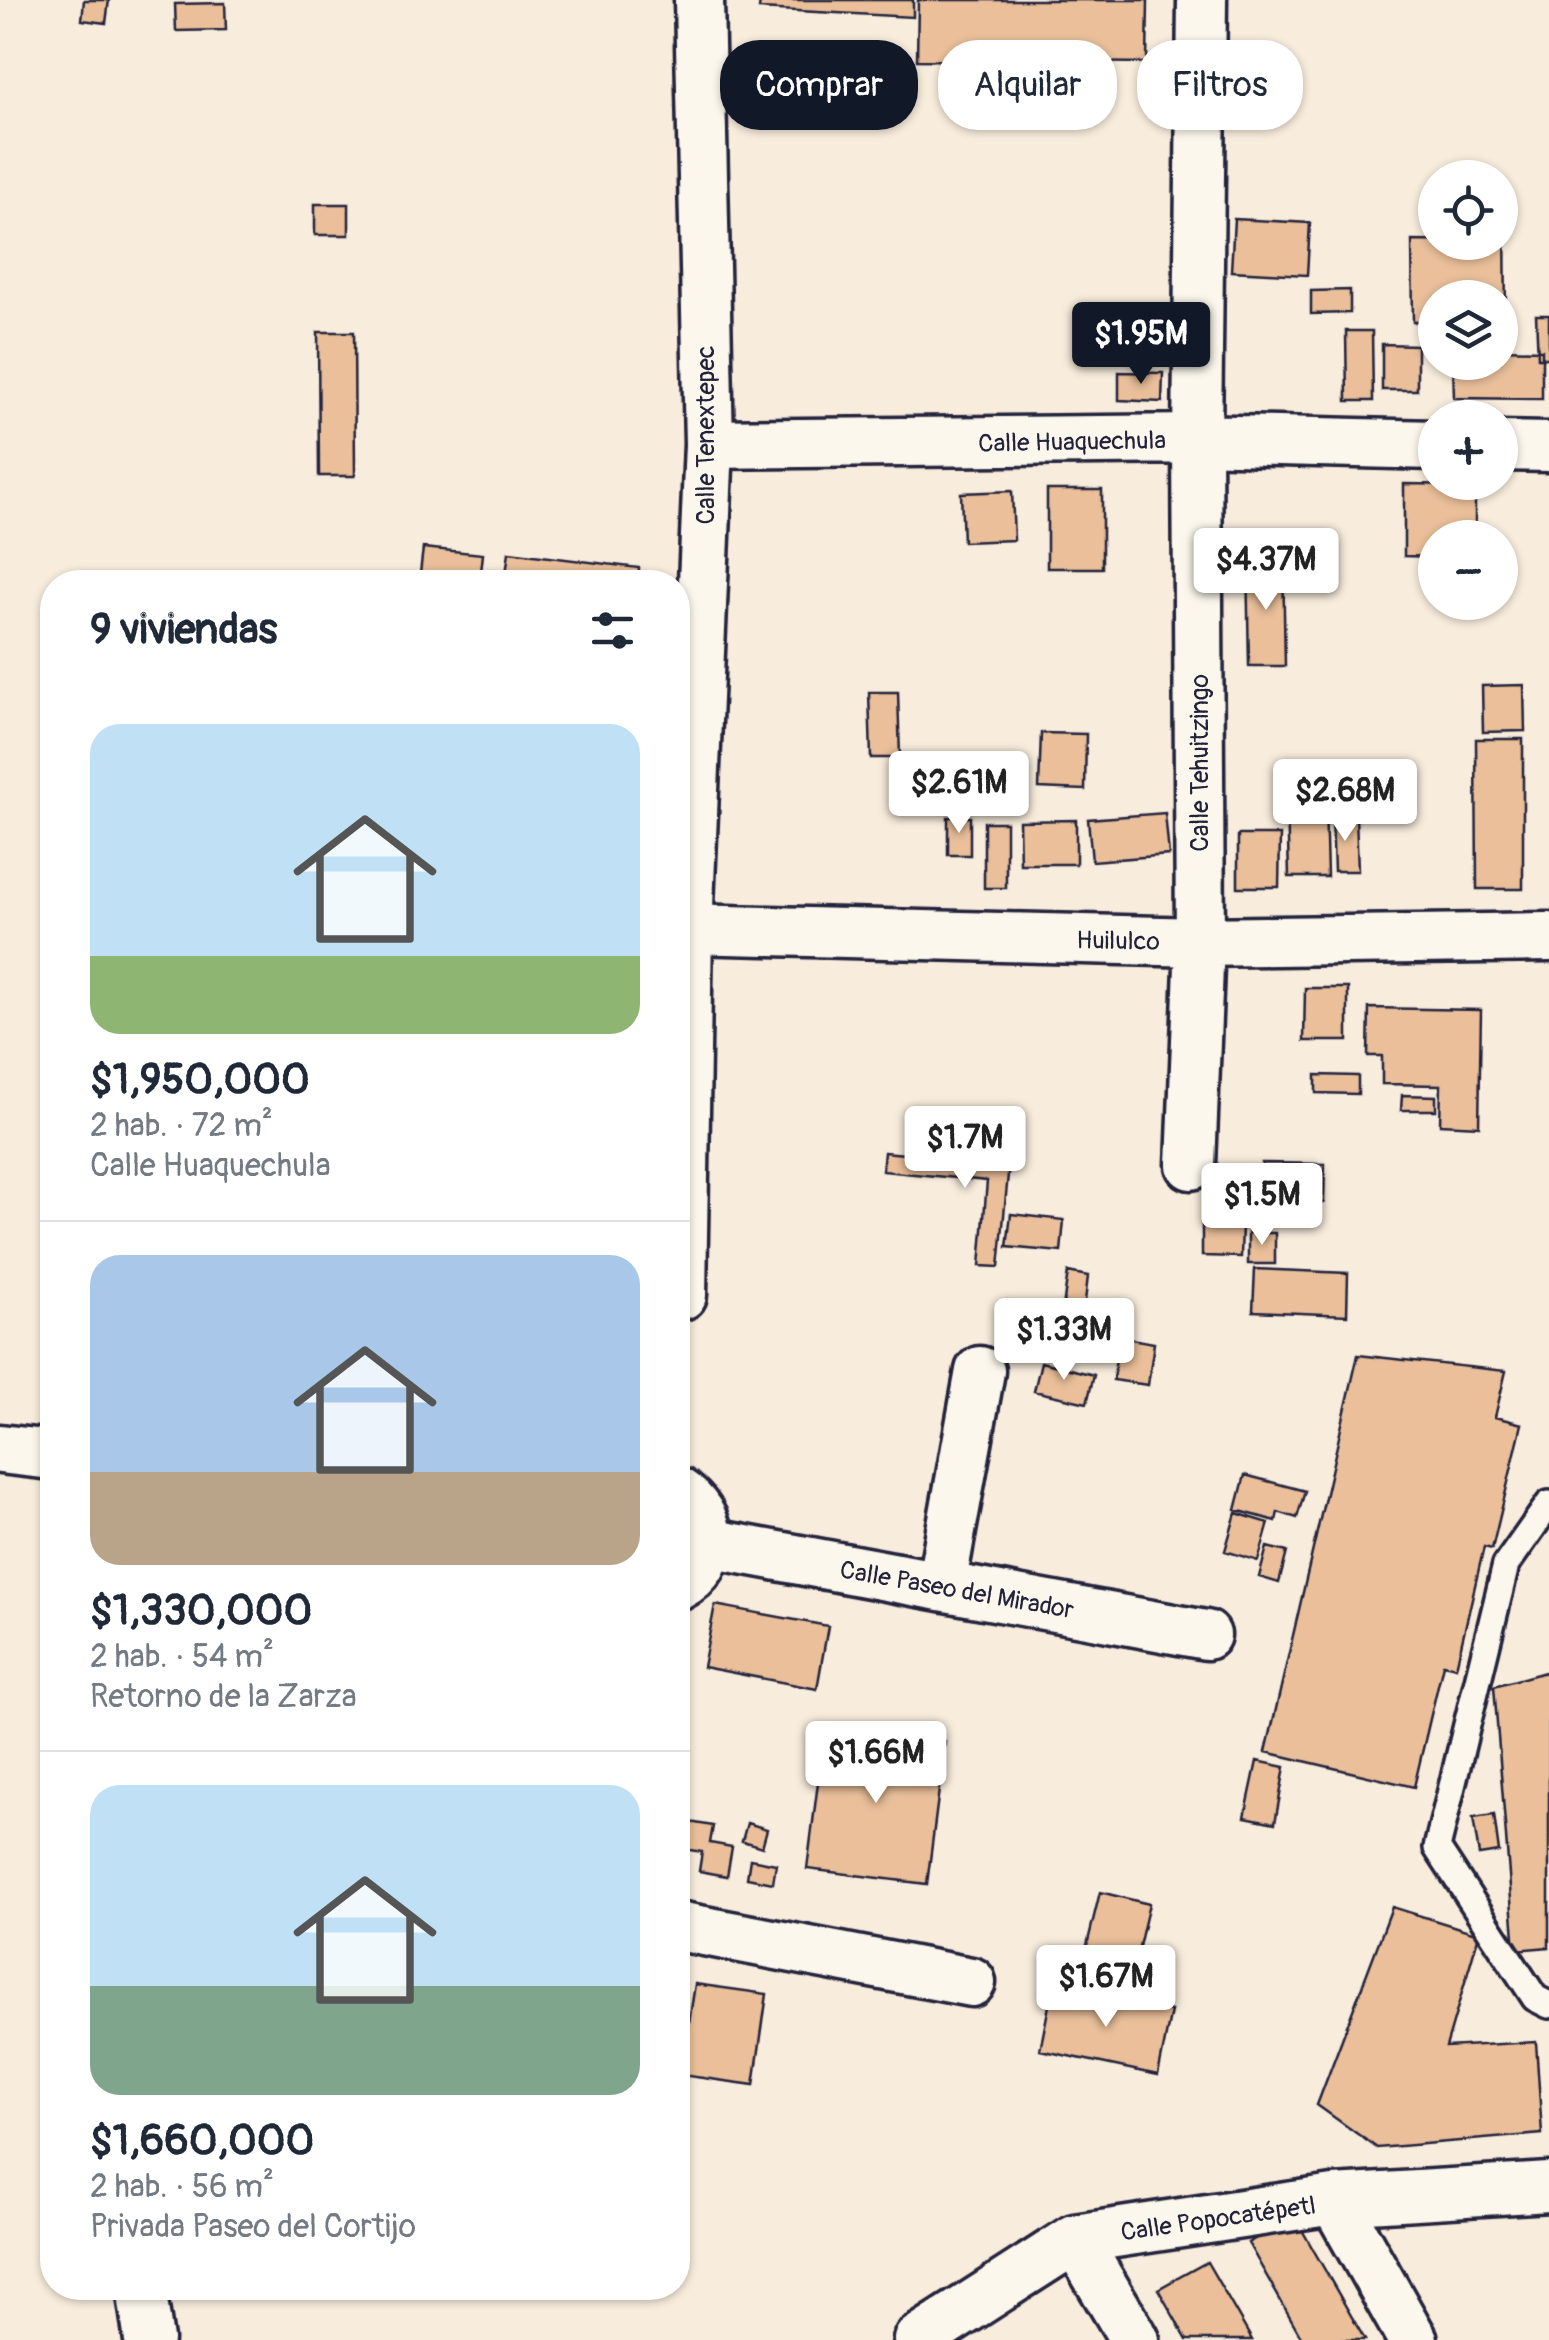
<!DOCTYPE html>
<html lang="es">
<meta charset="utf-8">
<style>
body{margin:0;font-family:Pangolin,sans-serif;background:#f6f6f7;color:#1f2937;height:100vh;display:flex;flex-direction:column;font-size:38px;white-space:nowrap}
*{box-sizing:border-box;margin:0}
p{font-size:32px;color:#747a83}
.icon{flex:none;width:55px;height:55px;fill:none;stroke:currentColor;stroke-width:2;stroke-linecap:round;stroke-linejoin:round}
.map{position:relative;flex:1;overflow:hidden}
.drawer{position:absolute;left:40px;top:570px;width:650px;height:1730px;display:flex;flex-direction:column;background:#fff;border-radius:40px;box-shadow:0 2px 8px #0004}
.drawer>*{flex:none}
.guide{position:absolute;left:720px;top:40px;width:678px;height:90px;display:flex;gap:20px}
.tools{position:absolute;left:1418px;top:160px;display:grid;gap:20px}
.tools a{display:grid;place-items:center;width:100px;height:100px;border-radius:50%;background:#fff;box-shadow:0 2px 8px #0004;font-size:50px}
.price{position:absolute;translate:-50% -85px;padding:0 22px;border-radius:10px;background:#fff;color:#222;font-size:32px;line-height:65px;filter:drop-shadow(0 2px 5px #0008)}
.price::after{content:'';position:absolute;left:50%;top:60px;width:30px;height:22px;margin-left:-15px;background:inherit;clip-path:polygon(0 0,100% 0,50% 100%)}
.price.on{background:#111827;color:#fff}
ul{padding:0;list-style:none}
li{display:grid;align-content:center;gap:20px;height:530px;padding:0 50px}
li+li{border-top:2px solid #e0e1e3}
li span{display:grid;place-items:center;height:310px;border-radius:30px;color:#555}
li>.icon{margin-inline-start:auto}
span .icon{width:180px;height:180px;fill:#fffc;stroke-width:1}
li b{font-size:42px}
h2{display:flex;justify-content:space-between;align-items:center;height:120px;padding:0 50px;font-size:42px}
.chip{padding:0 35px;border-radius:40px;background:#fff;box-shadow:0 2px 8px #0004;font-size:35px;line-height:90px}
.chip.on{background:#111827;color:#fff}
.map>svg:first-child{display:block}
</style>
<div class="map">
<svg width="1549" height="2340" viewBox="0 0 1549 2340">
<rect width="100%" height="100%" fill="#f8ecdc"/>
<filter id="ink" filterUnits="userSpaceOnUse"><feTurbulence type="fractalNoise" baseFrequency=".01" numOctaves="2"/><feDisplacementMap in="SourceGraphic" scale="20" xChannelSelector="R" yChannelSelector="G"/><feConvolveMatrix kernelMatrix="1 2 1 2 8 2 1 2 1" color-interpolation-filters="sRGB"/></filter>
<g filter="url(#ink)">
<path fill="#eabf9a" stroke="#22223b" stroke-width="2.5" d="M84,0h25l-3,23 -24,-3z
M760,0h153v17l-154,-8z
M918,0h230l-1,63 -230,-3z
M225,3l1,27 -50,1 -1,-27z
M315,204h34v31h-34z
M1500,218h5l1,104h-6v-24h-65v24h-22l-1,-81 88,1z
M1234,219l76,4 -3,52 -76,-4z
M1350,290v23l-39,1v-23z
M1536,315h13v43h-11z
M1346,331h26l1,70h-26z
M318,332h36l1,144h-36z
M1382,344l35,1v45h-35z
M1500,349l42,1v49l-88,-1 -1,-36h47z
M1119,372l44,1 -1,29 -43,-2z
M1404,484l71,1v53h-40v19l-31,-1z
M1047,490h55v78h-55z
M1012,491l2,49 -51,2 -2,-49z
M423,548l60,6 -3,28h-61z
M509,552l130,16 -1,14h-133z
M1247,559h36l2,107h-36z
M1524,685l1,46 -42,1 -1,-46z
M869,692h29l2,66h-29z
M1041,733l45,1 -1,56 -46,-2z
M1476,739h47v150h-46z
M1325,801l2,76h-38l-2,-75z
M1165,813l4,42 -77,6 -4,-42z
M1356,816l2,55h-24l-2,-54z
M948,817h22v38h-22z
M1076,820v44h-56l-1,-43z
M984,822h22v66h-22z
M1238,835h42l-1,52h-41z
M1305,988h43v53h-44z
M1369,1008l112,2 -2,116 -39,-2 1,-39 -59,-1v-28h-14z
M1316,1075l42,1v18l-42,-1z
M1402,1095l34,1v14h-35z
M884,1152l125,12 -10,103 -19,-1 7,-85 -105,-10z
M1262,1163l63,1 -1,39 -62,-2z
M1011,1214l53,6 -3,32 -54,-5z
M1202,1222l40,1 -1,34 -39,-1z
M1248,1233h27v31h-27z
M1255,1269l93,4 -1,42 -94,-4z
M1068,1272l20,4 -4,34 -21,-3z
M1119,1337l35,6 -6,42 -35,-5z
M1358,1355l148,16 -11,46 27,7 -30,125 -8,-2 -28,120 -13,-3 -29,123 -148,-35z
M1041,1362l53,13 -7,28 -53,-12z
M1245,1475l60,16 -8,27 -19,-6 -2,9 -40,-11z
M1236,1513l33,10 -11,38 -33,-10z
M1267,1547l20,5 -8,31 -20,-6z
M715,1605l113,21 -11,63 -114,-22z
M1549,1671v276l-34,3 -21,-264z
M825,1727l120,15 -18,142 -120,-15z
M1257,1761l28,6 -10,56 -30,-6z
M1494,1815l5,37 -20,3 -6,-37z
M678,1820l35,6 -3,17 22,4 -5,29 -28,-5 3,-19 -24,-4z
M747,1823l20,6 -5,18 -20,-6z
M750,1859l26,5 -3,19 -26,-5z
M1100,1892l49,12 -20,85 -50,-11z
M1392,1907l87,27 -33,113 90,-5 6,92 -165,14 -60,-43z
M695,1984l72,10 -13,91 -73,-10z
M1053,1986l118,25 -13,64 -118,-25z
M1294,2216l71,124h-62l-55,-97z
M1207,2262l45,78h-65l-29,-51z"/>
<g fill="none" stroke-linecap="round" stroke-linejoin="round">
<defs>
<path id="service" d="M1549,1504l-43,61 -69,283 98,150 14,7"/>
<path id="minor" d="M709,444l488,-5 238,6
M1500,446l49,1
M688,929l512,13 349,-5
M1191,1165l9,-223 -3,-503 5,-439
M682,1295l6,-366 21,-485 -10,-444
M0,1449l52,6
M678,1492c36,23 43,72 0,94
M708,1543l498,92
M941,1586l39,-215
M678,1926l293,56
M1334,2200l79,140
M1075,2239l60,101
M141,2288l8,52
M918,2340l157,-101 259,-39 215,-13"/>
</defs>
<use href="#service" stroke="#22223b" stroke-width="32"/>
<use href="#minor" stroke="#22223b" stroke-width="55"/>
<use href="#service" stroke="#fbf7ec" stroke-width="25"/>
<use href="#minor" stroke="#fbf7ec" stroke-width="48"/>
</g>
</g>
<g text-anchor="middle" stroke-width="8" stroke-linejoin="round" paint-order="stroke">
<g font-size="25" fill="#22223b" stroke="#fbf7ec">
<text transform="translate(705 435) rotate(-90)" y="9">Calle Tenextepec</text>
<text transform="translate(1072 441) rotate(-1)" y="9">Calle Huaquechula</text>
<text transform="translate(1199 763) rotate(-90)" y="9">Calle Tehuitzingo</text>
<text transform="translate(1118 940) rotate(1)" y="9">Huilulco</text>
<text transform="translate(957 1589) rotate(10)" y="9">Calle Paseo del Mirador</text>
<text transform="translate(1218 2218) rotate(-8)" y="9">Calle Popocatépetl</text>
</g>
</g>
</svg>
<div class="tools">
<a><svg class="icon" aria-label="locate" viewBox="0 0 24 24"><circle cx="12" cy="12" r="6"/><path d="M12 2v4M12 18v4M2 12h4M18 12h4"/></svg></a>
<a><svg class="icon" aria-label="layers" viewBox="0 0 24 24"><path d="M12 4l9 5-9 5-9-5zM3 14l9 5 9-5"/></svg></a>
<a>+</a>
<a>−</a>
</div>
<b class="price on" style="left:1141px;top:387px">$1.95M</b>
<b class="price" style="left:1266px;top:613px">$4.37M</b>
<b class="price" style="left:959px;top:836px">$2.61M</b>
<b class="price" style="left:1345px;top:844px">$2.68M</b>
<b class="price" style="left:965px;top:1191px">$1.7M</b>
<b class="price" style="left:1262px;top:1248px">$1.5M</b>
<b class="price" style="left:1064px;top:1383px">$1.33M</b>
<b class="price" style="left:876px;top:1806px">$1.66M</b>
<b class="price" style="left:1106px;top:2030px">$1.67M</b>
<div class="guide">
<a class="chip on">Comprar</a>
<a class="chip">Alquilar</a>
<a class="chip">Filtros</a>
</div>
<section class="drawer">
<h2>9 viviendas<svg class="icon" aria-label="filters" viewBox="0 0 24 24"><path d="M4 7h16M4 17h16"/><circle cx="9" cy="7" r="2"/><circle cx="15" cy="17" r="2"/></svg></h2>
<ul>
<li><span style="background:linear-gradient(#bfe0f5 75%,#8fb573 0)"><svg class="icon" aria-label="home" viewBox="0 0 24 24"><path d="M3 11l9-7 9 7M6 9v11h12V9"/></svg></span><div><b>$1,950,000</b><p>2 hab. · 72 m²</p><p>Calle Huaquechula</p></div></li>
<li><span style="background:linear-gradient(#a9c7e8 70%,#b9a48a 0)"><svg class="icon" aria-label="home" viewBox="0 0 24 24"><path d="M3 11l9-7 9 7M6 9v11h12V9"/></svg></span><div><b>$1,330,000</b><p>2 hab. · 54 m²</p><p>Retorno de la Zarza</p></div></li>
<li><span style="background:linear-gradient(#bfe0f5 65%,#7fa58c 0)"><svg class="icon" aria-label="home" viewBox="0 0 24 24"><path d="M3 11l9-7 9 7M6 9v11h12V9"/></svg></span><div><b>$1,660,000</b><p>2 hab. · 56 m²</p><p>Privada Paseo del Cortijo</p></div></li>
</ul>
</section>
</div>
